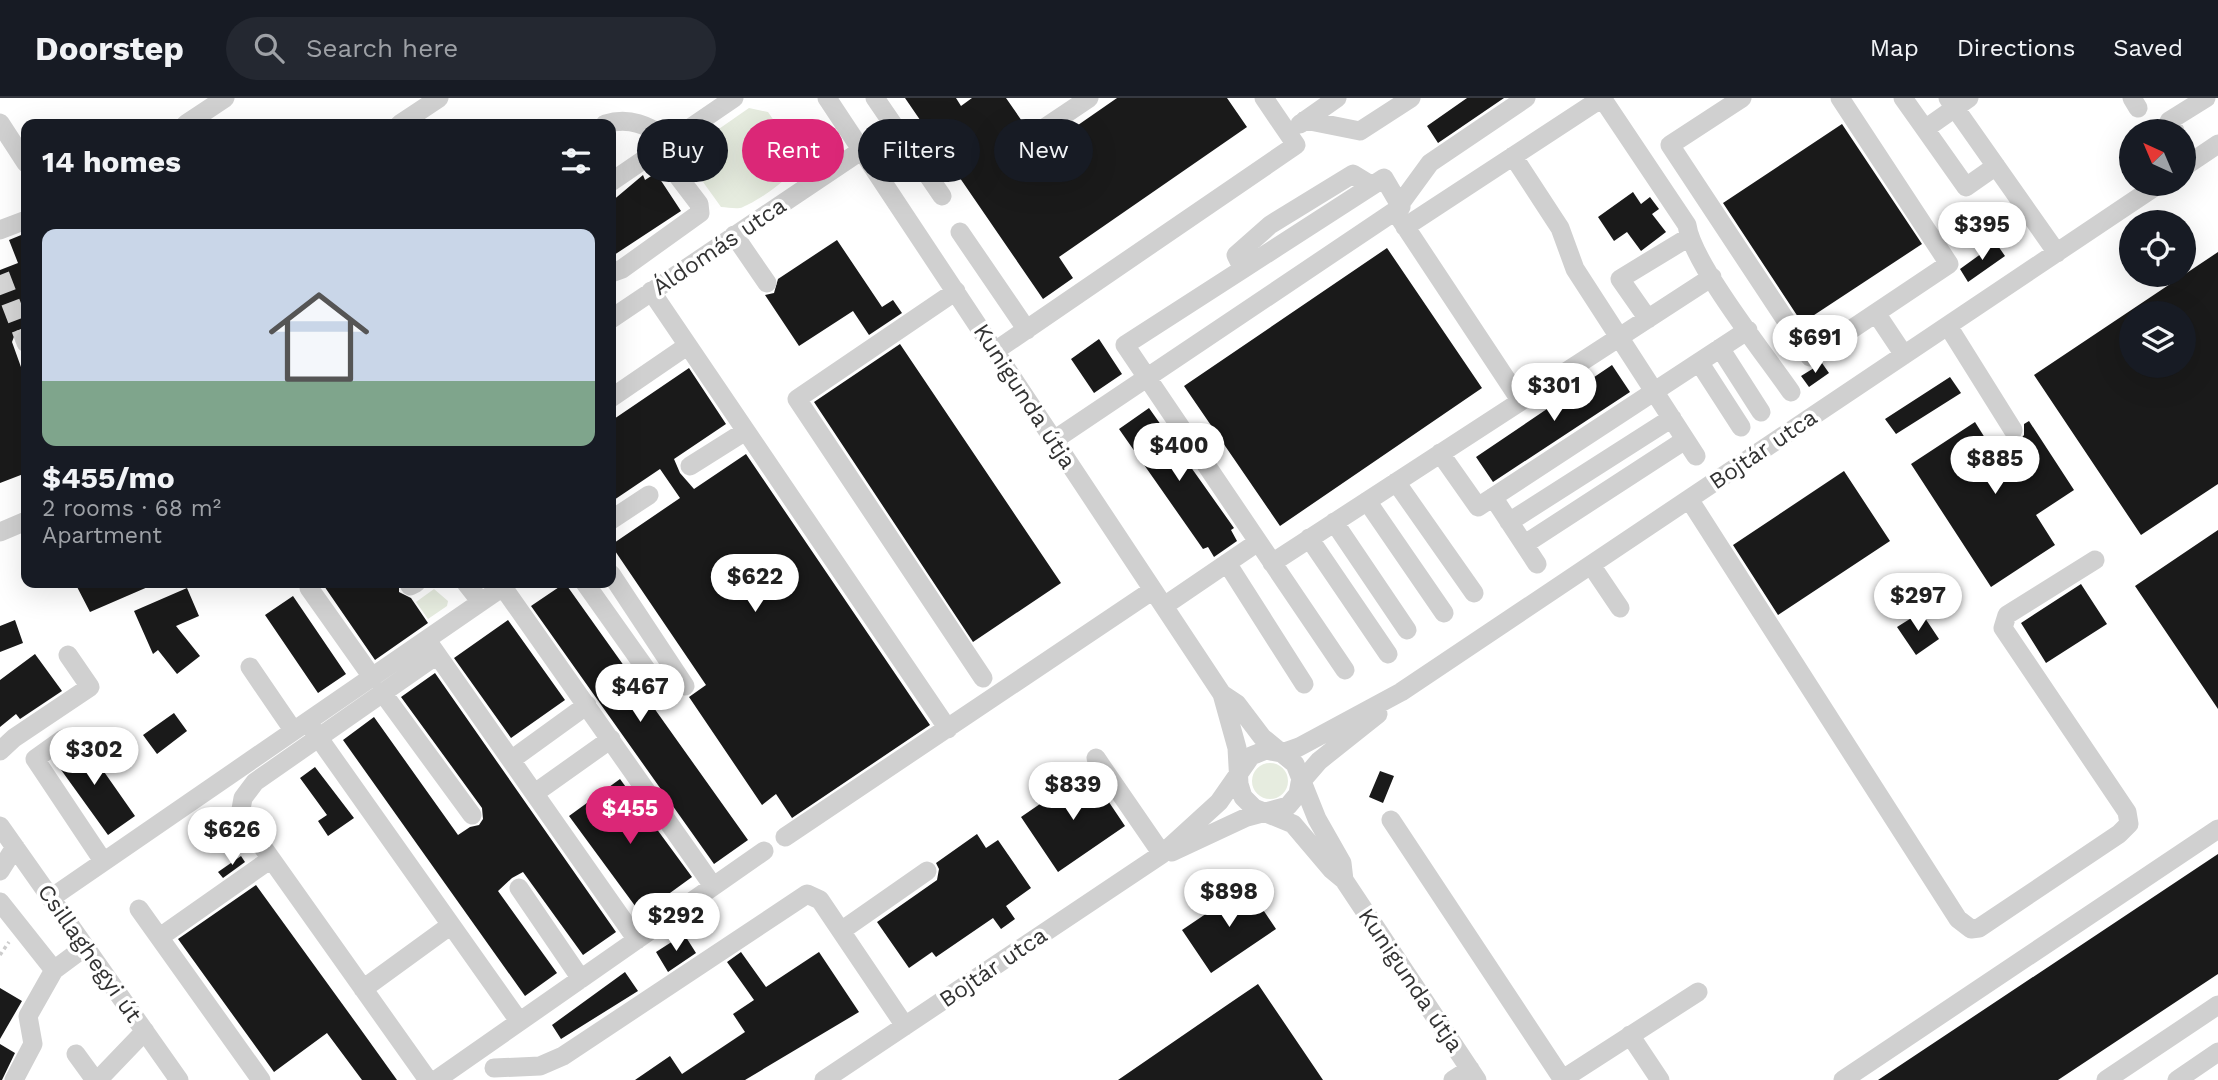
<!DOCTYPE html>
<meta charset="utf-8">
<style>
body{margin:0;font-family:"Work Sans",sans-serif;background:#242831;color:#f1f3f6;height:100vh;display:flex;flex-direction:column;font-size:26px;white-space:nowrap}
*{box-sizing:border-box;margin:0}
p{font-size:23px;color:#9ea1a6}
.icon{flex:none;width:38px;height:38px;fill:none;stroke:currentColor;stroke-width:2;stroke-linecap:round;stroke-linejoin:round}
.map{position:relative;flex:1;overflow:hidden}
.details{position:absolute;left:21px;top:21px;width:595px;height:469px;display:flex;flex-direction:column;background:#171b24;border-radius:14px;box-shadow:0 7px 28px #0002}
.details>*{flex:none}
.banner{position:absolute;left:637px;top:21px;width:665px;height:63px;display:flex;gap:14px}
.needle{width:46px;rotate:316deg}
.controls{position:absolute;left:2119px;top:21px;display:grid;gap:14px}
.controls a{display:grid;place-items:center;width:77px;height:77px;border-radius:50%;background:#171b24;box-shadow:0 7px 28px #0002;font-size:35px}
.price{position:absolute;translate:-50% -60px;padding:0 16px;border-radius:24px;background:#fff;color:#222;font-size:23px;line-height:46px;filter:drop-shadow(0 2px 4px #0008)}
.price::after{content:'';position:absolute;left:50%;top:42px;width:21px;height:16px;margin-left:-10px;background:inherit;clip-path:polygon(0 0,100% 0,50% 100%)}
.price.selected{background:#db2777;color:#fff}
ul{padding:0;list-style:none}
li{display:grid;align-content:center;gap:14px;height:371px;padding:0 21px}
li span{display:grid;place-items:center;height:217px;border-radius:14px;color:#555}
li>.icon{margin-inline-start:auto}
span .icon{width:126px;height:126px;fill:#fffc;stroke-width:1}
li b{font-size:30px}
h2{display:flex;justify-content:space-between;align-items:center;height:84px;padding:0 21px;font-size:30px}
.pill{padding:0 24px;border-radius:32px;background:#171b24;box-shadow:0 7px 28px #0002;font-size:24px;line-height:63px}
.pill.selected{background:#db2777;color:#fff}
header{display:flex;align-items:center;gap:42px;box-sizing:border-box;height:98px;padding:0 35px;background:#171b24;border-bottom:2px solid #363941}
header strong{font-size:33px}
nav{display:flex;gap:38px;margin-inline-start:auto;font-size:24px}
.search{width:490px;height:63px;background:#242831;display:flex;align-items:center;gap:18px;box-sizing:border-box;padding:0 24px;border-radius:38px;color:#9ea1a6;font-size:26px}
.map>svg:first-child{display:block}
</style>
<header>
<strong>Doorstep</strong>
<div class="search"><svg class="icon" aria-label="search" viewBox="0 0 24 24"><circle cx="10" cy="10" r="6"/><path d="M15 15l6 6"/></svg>Search here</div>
<nav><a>Map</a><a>Directions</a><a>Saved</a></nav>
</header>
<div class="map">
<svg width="2218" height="982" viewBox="0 0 2218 982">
<rect width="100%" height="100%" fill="#fff"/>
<path fill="#e6ecdf" d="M749,10l19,4 31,45c2,16 -41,44 -56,50 -6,3 -15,0 -22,0l-33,-46 2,-12z
M434,491l14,12 -1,5 -19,13 -12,-17z
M1252 683a18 18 0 1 1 36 0a18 18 0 1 1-36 0Z"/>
<path fill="#1a1a1a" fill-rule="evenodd" d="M905,0h51l5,8 11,-8h34l36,52 75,-52h110l20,29 -188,130 14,21 -30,21z
M1467,0h37l-66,45 -11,-17z
M1842,26l80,120 -120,79 -79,-120z
M656,75l25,38 -70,46v-55l32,-27 2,5z
M1633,94l8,12 9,-7 9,12 -7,5 14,18 -25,19 -14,-19 -13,9 -16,-24z
M26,135v95l-10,3 -4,11 14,39v92l-26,10v-213l18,-7 -9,-23z
M837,142l45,67 11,-7 9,13 -33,22 -16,-24 -54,35 -34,-51 9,-2 4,-14z
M1996,145l9,13 -37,26 -8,-13z
M1387,150l95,140 -202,138 -96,-140z
M2218,154v232l-77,51 -107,-160zM2132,215h52v53h-52z
M1099,241l23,35 -28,19 -23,-34z
M900,246l161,239 -88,59 -159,-240z
M1822,265l7,10 -20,14 -8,-11z
M1612,267l18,27 -137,90 -17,-25z
M689,270l37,56 -52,35 6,14 14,16 52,-35 184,271 -138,93 -16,-24 -14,11 -73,-108 17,-12 -95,-140 69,-47 -20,-29 -49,33v-81z
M1950,279l11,16 -65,41 -11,-15z
M1149,310l85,120 -3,2 6,11 -23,16 -6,-10 -5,2 -84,-120z
M2029,323l45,69 -38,25 19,30 -64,42 -80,-123 64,-42 15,24 13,-9 10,5 7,-2 4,-5v-11z
M1844,373l46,70 -112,74 -45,-70z
M2218,432v179l-83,-123z
M75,485h82l-67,29z
M322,485h77v9l12,6 17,25 -53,37z
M565,485l183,257 -34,24 -183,-258z
M2081,486l26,40 -61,39 -25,-40z
M187,490l12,28 -23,10 24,30 -23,18 -19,-24 -5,4 -19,-43z
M293,498l53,78 -28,19 -53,-78z
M1921,514l18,27 -23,16 -19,-28z
M15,522l8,23 -23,9v-26z
M508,522l57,80 -54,38 -57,-80z
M35,556l27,37 -42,28 -4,-5 -16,13v-47z
M435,575l181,259 -33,23 -60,-83 -11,6 -14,13 59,82 -32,23 -182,-256 31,-23 84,118 12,-8 9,-2 4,-6 -1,-11 -81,-111z
M174,615l13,18 -30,23 -14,-19z
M79,638l56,80 -27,19 -54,-75 17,-12z
M315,669l39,51 -26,18 -10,-15 9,-6 -27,-37z
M1088,673l37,55 -67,46 -37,-55z
M1380,673l14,5 -11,27 -14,-6z
M620,681l72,98 -51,37 -72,-98z
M977,736l9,14 12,-8 33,48 -25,18 9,13 -14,10 -8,-11 -57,39 -4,-5 -23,16 -32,-46 60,-42 2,-11 -3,-6z
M2218,756v120l-160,106h-180z
M241,758l4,6 -22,16 -5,-6z
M256,787l103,142 38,53h-35l-35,-47 -53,39 -96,-133z
M1247,788l29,43 -65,44 -29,-43z
M684,836l12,19 -28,19 -12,-20z
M741,854l25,35 53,-35 40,60 -114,68h-110l35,-24 12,18 63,-42 -12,-18 21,-14 -27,-38z
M625,874l13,19 -77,48 -9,-14z
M1258,886l65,96h-205l112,-77z
M0,890l22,13 -22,38z
M0,946l15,9 -13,27h-2z"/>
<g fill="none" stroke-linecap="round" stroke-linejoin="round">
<path stroke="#d6d6d6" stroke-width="19" stroke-dasharray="19 10" stroke-linecap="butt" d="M0,177l25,65"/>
<path stroke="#cdcdcd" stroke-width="3.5" stroke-dasharray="3.5 3.5" stroke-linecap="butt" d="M0,857l9,-13"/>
<path stroke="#d0d0d0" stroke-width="19" d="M827,0l395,596 15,10 25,33 33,27 22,55 25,44 2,17
M875,0l67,98
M1602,0l85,127c5,38 80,132 104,167
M1742,0l-72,47 140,212 139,-93 -109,-166
M1903,0l22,31 44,-31
M1948,0l109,155
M2132,0l6,10
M1305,22l55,11 51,-33
M0,25l26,40
M186,26l39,-26
M400,26l39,-26
M605,26c27,-8 44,3 67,16
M1300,26l37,-26
M1046,29l43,-29
M1925,31l41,58 30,-21
M2175,33l-6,-10 37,-23
M1513,58l47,72 15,41 121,187
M2184,69l34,-23
M611,84l123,-84
M1371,87l-18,-11 -83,51 -34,30 7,14 141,-91 17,29
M1395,113l35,-48 96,-65
M1405,129l197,-129
M0,132l26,-10
M960,134l67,98
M734,137l33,48
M1243,171l-118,76 220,325
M611,175l11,-4 78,-56 -1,-9 -41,-54
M651,193l297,438
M956,193l-159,108 186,279
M1876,215l28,42
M611,221l251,-169
M1648,221l-28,-40 69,-42
M1948,228l65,104
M25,242l1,3
M1720,250l41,64
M995,253l301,-206 -32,-47
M1699,264l42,65
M611,300l76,-52
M1054,342l341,-229 125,189
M1440,355l38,54 270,-177
M690,368l54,-34
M1396,384l78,111
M1493,399l44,67
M1689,401l269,420 13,10 8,-1 140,-94 10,-10 -2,-12 -124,-184 4,-13 88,-55
M1367,403l77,112
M611,422l38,-25
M1334,424l73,108
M1509,424l163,-104
M0,434l26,-11
M1309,440l79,116
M1525,446l160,-104
M1227,465l77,121
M1272,465l440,-286
M1591,467l29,43
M611,476l74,112
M466,485l15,19
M585,485l68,96
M410,488l6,-3
M309,490l63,89
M1164,508l94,-64
M431,548l206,294
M250,569l43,63
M382,594l90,123
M1222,596l15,54 2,36 4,13 11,11 39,16 39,46 12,10 133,200
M311,629l208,294
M63,641l-28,20 68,102
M0,653l14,-13 76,-51 -22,-32
M1282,655l17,-6 102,-55 758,-508
M1096,660l66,96
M511,662l76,-55
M535,695l76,-54
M1391,722l172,260
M0,728l179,254
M785,739l368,-247
M1172,754l75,-35 41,-11 10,-12 2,-11 19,-22 59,-47
M0,773l15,-24
M519,790l62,91
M51,800l446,-307 8,-1 208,296
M0,804l54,68 31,-23
M139,811l122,171
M841,833l86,-60
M160,839l111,-78
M363,891l88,-64
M1630,937l30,45
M76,956l19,26
M494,970l46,-2 23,-10 244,-162 13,6 85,126
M1563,981l135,-87
M14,982l19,-36 -5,-28 26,-46
M98,982l47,-49
M428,982l-188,-265 3,-17 12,-16 182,-127
M436,982l328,-229
M824,982l338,-226 57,-52 32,-46 15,-6 15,3
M1453,982l17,-11
M1843,982l375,-251
M2106,982l112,-75
M2177,982l41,-28"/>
</g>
<g text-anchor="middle" stroke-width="7" stroke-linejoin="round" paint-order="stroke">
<g font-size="23" fill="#333" stroke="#fff">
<text transform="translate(719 148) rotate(-34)" y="8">Áldomás utca</text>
<text transform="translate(1025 298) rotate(57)" y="8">Kunigunda útja</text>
<text transform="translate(1763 351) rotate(-34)" y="8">Bojtár utca</text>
<text transform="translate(90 855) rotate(55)" y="8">Csillaghegyi út</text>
<text transform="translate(993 869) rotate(-34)" y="8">Bojtár utca</text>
<text transform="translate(1411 882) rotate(56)" y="8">Kunigunda útja</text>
</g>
</g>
</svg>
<div class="controls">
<a><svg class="needle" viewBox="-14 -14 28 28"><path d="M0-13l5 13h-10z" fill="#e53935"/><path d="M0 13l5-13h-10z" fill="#9ea1a6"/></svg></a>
<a><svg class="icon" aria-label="locate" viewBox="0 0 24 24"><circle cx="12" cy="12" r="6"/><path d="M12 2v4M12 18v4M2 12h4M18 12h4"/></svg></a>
<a><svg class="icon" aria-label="layers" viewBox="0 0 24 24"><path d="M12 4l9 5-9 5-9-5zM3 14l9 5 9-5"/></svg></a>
</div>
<b class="price" style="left:1982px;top:164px">$395</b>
<b class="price" style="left:1815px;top:277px">$691</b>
<b class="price" style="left:1554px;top:325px">$301</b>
<b class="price" style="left:1179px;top:385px">$400</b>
<b class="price" style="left:1995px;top:398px">$885</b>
<b class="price" style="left:755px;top:516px">$622</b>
<b class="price" style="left:1918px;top:535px">$297</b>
<b class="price" style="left:640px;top:626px">$467</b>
<b class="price" style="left:94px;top:689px">$302</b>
<b class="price" style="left:1073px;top:724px">$839</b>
<b class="price selected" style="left:630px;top:748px">$455</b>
<b class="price" style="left:232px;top:769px">$626</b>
<b class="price" style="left:1229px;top:831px">$898</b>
<b class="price" style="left:676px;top:855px">$292</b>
<div class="banner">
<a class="pill">Buy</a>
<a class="pill selected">Rent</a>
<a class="pill">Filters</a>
<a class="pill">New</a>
</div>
<section class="details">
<h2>14 homes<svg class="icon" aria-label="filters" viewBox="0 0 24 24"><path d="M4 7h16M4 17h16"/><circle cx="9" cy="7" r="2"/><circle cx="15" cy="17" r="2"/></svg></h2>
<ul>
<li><span style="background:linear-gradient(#c9d6e8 70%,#7fa58c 0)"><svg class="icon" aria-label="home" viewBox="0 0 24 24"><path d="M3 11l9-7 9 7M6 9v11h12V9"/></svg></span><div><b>$455/mo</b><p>2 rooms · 68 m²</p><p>Apartment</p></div></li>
</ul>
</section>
</div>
